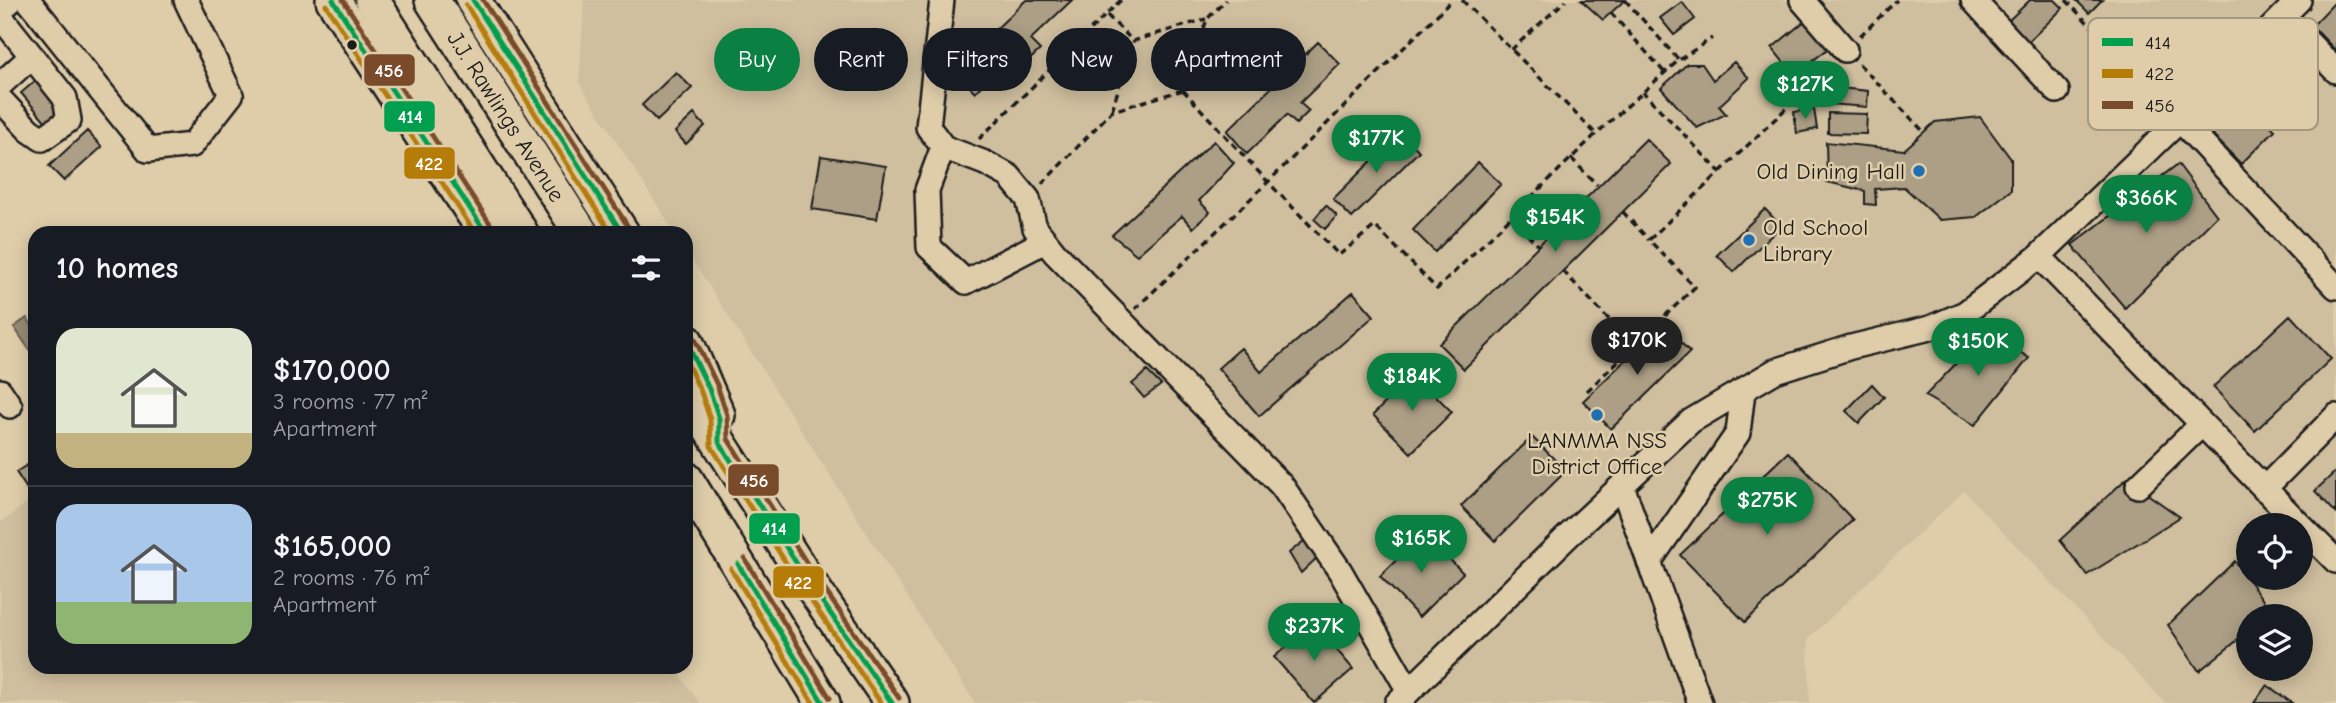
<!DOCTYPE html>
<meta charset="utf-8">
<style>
body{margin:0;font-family:"Comic Neue",sans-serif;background:#20242c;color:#f1f3f6;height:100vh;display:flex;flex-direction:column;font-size:26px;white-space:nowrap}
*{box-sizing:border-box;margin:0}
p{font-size:23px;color:#9ea1a6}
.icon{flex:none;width:38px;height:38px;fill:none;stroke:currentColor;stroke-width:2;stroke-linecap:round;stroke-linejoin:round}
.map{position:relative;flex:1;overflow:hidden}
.sheet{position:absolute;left:28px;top:226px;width:665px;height:448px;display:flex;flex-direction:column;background:#171b24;border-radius:21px;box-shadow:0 4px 18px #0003}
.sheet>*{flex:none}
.guide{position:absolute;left:714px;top:28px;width:665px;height:63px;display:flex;gap:14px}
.controls{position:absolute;left:2236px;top:513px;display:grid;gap:14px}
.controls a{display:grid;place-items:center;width:77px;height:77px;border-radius:50%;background:#171b24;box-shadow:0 4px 18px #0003;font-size:35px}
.price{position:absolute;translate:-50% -60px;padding:0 16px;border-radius:24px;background:#0b8043;color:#fff;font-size:23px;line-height:46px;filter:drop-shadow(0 2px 4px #0008)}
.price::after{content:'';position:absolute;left:50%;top:42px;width:21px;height:16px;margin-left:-10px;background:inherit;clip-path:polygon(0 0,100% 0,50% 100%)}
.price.current{background:#222;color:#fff}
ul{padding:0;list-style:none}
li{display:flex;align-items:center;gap:21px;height:175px;padding:0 28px}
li+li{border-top:2px solid #363941}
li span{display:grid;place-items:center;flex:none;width:196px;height:140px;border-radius:21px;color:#555}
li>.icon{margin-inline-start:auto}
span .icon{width:84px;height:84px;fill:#fffc;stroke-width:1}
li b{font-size:30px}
h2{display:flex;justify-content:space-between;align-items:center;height:84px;padding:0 28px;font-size:30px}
.pill{padding:0 24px;border-radius:32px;background:#171b24;box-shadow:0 4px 18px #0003;font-size:24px;line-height:63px}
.pill.current{background:#0b8043;color:#fff}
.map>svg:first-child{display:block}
</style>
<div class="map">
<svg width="2336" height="703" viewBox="0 0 2336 703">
<rect width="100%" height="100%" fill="#dfcdaa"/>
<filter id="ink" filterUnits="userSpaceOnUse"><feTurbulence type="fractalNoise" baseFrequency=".0143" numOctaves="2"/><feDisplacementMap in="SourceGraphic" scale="14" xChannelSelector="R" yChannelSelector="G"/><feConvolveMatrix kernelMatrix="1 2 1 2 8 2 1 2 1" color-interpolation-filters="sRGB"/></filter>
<g filter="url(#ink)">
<path fill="#d0bf9f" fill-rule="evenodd" d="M584,0h1752v703h-171l-201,-212 -156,148 2,64h-835l-289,-453v-17h-11l-96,-150zM2249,525h52v53h-52zM2249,616h52v52h-52z
M35,497v170h639l26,36h-700v-180z"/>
<path fill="#978c75" stroke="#665f51" stroke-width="2" d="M27,318l8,12v28l-21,-31z"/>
<path fill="#ac9f85" stroke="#1c1c1c" stroke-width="2" d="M1026,0h46l-42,40 10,10 -16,15 -11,-11 -38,38 -21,-22z
M1581,0h44l-22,20z
M2030,0h25l8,8 -35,34 -20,-21z
M2076,0h26l-13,13z
M2336,1v50l-24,-25z
M1682,2l13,17 -21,16 -14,-17z
M1806,20l23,28 -35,27 -22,-27z
M1318,42l22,22 -40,39 9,8 -13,13 -9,-9 -40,39 -20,-23z
M1734,62l15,16 -30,28 7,8 -29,14 -36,-40 26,-24h15l11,16z
M676,72l16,16 -35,33 -15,-16z
M35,81l25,28 -14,13 -25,-29z
M1830,87l38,4 -1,16 -38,-3z
M2240,95l35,35 -34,34 -35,-36z
M1814,109l3,20 -20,4 -3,-21z
M1828,113l39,1 -1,20 -38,-1z
M694,114l11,12 -19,18 -11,-12z
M1980,117l31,42v31l-35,27 -36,3 -36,-33 -29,2 1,16 -11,-1v-13l-38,-9 -1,-40 78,8 31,-28z
M87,131l15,16 -38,34 -15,-15z
M1401,132l18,19 -67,67 -19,-19z
M1646,139l25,25 -207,205 -25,-25z
M1214,141l20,22 -35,38 11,11 -17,16 -11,-12 -45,39 -25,-20z
M821,156l65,10 -9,53 -65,-10z
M1478,162l23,22 -66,68 -22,-22z
M2178,164l39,52 -92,92 -53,-63z
M2178,164l39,52 -92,92 -53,-63z
M1326,205l11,11 -12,13 -11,-10z
M1765,209l16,17 -47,46 -17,-17z
M1353,292l21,24 -115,100 -41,-48 23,-20 20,24z
M2290,315l41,44 -76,72 -42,-44z
M1663,324l27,28 -79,77 -28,-28z
M1987,331l42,27 -54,67 -50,-29z
M1987,331l42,27 -54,67 -50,-29z
M1147,371l14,14 -17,13 -12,-14z
M1414,374l38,38 -41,41 -38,-38z
M1872,384l12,13 -25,26 -13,-12z
M1532,437l34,34 -71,70 -34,-35z
M1788,452l65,68 -108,102 -65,-67z
M27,465l8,12v11l-6,4 -13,-20z
M2336,471v42l-21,-22z
M2126,479l54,38 -93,58 -27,-35z
M2126,479l54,38 -93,58 -27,-35z
M1424,533l39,40 -44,44 -39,-41z
M1305,540l15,15 -19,18 -12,-20z
M2235,561l37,52 -4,3h-19v15l-50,40 -31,-46z
M2235,561l37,52 -4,3h-19v15l-50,40 -31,-46z
M1314,623l39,46 -39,34 -40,-46z
M2267,685l25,18h-38z
M2267,685l25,18h-38z"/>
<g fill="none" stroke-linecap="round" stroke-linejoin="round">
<defs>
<path id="minor" d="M28,0l120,150 44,-5 39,-50 -45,-95
M942,0l-14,127 15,20 42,16 24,13 19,23 7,29 20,25 227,233 58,85 69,120
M1802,0l43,50
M1973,0l84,91
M0,16l65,82 4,22 -27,19 -13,-9 -29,-31
M2283,16l53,55
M0,85l32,-29
M2180,120l156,167
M943,147l-16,43 2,57 37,35 79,-41
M2039,256l261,269
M0,391l10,15
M1622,486l78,217
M2138,486l64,-62
M2264,489l72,-73
M2301,526l35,35
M1649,562l89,-129 5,-42
M1397,703l172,-168 122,-114 84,-50 76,-24 79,-19 35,-15 74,-57 141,-136 119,-120"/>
<path id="major" d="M0,7l8,-7"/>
<g id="highway">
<path d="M333,0l153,233"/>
<path d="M372,0l149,233"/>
<path id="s1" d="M432,0l149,233"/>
<path d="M473,0l149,233"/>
<path d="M686,341l32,74"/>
<path d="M686,391l118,184 88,128"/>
<path d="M686,479l137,224"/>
</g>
</defs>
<use href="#minor" stroke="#1c1c1c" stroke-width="28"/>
<use href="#major" stroke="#1c1c1c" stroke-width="33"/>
<use href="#highway" stroke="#1c1c1c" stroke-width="38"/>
<path stroke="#1c1c1c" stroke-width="3.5" stroke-dasharray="7 5" stroke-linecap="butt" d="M1462,0l134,134
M1625,0l54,60
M2066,0l100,105
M1611,13l54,60
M1107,15l26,26 73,-22
M1860,36l37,-36
M1511,50l55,-50
M1859,64l65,68
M1183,90l85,92 71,73 36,-29 62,63 159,-155 83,-74 33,-22
M1112,110l21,-69
M979,139l142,-139
M1571,158l26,27
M1720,172l112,-108
M1042,184l70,-73 71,-21 24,-71 19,-19
M1623,212l26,28
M1511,217l28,29
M1563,271l71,75
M1135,309l133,-127 184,-182
M1587,391l108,-104 -46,-47 71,-68 -77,-80"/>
<use href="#minor" stroke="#dfcdaa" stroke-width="23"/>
<use href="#major" stroke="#dfcdaa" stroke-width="28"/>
<use href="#highway" stroke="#dfcdaa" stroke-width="33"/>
<defs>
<path id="bus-1" d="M333,0l153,233
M473,0l149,233
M686,341l23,48 10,29v24l85,133 88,128
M738,564l85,139"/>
<path id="bus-2" d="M326,5l149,228
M466,5l145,228
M686,361l15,31 9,27 1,27 86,134 84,123
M731,569l82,134"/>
<path id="bus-3" d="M343,0l150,228
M483,0l146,228
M694,337l23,48 10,30 1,24 83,131 88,128
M745,559l85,139"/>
</defs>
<use href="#bus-1" stroke="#dfcdaa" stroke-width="10"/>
<use href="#bus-2" stroke="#dfcdaa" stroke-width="10"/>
<use href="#bus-3" stroke="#dfcdaa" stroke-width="10"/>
<use href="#bus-1" stroke="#019f4e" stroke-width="5"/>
<use href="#bus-2" stroke="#b57d08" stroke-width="5"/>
<use href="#bus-3" stroke="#7a4b2a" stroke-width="5"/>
</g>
</g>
<circle fill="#1c1c1c" stroke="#dfcdaa" stroke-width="2.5" cx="352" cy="45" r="6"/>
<g fill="#1f6fb2" stroke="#dfcdaa" stroke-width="2.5">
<circle cx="1919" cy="171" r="7"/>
<circle cx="1749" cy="240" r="7"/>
<circle cx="1597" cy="415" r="7"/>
</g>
<g text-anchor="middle" stroke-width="5" stroke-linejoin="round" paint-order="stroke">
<g font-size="23" fill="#1c1c1c" stroke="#dfcdaa">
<text dy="8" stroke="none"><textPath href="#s1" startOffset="138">J.J. Rawlings Avenue</textPath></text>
</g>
<g font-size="23" fill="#1c1c1c" stroke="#dfcdaa" text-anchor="end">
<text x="1905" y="179">Old Dining Hall</text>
<text x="1763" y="235" text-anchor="start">Old School<tspan x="1763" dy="26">Library</tspan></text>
<text x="1597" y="448" text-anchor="middle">LANMMA NSS<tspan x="1597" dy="26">District Office</tspan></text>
</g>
</g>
<rect x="2088" y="18" width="230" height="112" rx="10" fill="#dfcdaa" stroke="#a4987f" stroke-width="2"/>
<rect x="2102" y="38" width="31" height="8" fill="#019f4e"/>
<rect x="2102" y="69" width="31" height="9" fill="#b57d08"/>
<rect x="2102" y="101" width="31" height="8" fill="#7a4b2a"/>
<g font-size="19" fill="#1c1c1c">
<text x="2145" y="49">414</text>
<text x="2145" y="80">422</text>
<text x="2145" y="112">456</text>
</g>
<g stroke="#dfcdaa" stroke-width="2.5">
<rect x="363" y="53" width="53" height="34" rx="7" fill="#7a4b2a"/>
<rect x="383" y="100" width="53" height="33" rx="7" fill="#019f4e"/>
<rect x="403" y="146" width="53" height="34" rx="7" fill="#b57d08"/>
<rect x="727" y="463" width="53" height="34" rx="7" fill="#7a4b2a"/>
<rect x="748" y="512" width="53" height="33" rx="7" fill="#019f4e"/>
<rect x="772" y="565" width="53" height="34" rx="7" fill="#b57d08"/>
</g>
<g font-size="19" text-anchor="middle" font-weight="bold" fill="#fff">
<text x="389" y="77">456</text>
<text x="410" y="123">414</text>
<text x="429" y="170">422</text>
<text x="754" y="487">456</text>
<text x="774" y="535">414</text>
<text x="798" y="589">422</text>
</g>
</svg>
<div class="controls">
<a><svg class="icon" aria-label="locate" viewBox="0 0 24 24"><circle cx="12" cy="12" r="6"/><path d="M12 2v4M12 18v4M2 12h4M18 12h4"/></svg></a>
<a><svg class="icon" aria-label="layers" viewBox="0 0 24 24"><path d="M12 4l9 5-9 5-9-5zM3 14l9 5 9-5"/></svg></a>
</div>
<b class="price" style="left:1805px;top:121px">$127K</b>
<b class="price" style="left:1376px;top:175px">$177K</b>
<b class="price" style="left:2146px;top:235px">$366K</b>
<b class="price" style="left:1555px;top:254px">$154K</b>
<b class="price current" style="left:1637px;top:377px">$170K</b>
<b class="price" style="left:1978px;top:378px">$150K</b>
<b class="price" style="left:1412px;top:413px">$184K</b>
<b class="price" style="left:1767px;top:537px">$275K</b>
<b class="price" style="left:1421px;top:575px">$165K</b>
<b class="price" style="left:1314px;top:663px">$237K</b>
<div class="guide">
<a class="pill current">Buy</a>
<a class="pill">Rent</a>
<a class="pill">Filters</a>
<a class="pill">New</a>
<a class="pill">Apartment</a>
</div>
<section class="sheet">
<h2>10 homes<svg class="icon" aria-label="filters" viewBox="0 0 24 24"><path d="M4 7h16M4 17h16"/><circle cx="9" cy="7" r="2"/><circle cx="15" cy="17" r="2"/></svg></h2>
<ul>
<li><span style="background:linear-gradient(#dfe7d0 75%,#c2b280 0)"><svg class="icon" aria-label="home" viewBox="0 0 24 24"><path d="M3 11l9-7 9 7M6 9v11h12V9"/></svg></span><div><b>$170,000</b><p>3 rooms · 77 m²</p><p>Apartment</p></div></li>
<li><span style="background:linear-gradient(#a9c7e8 70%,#8fb573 0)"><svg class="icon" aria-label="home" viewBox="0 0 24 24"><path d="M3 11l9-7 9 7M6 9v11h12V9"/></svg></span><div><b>$165,000</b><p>2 rooms · 76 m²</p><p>Apartment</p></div></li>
</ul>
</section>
</div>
